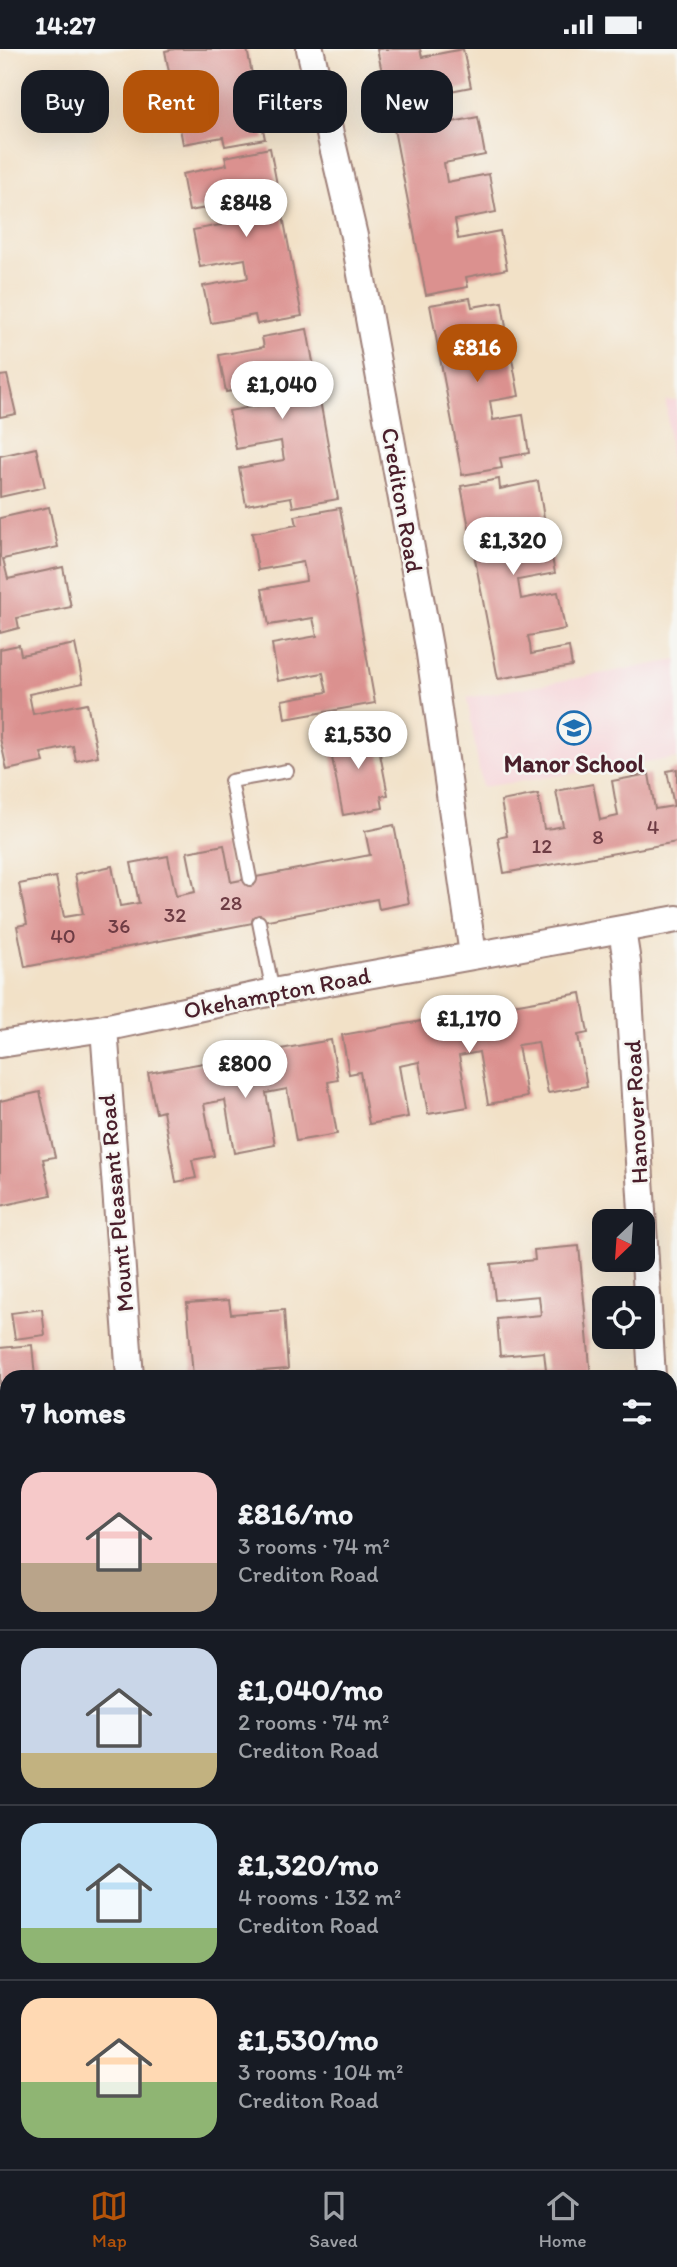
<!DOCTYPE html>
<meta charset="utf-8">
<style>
body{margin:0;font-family:Itim,sans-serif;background:#20242c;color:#f1f3f6;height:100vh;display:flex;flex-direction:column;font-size:26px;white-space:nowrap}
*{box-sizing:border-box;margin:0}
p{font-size:23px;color:#9ea1a6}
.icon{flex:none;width:38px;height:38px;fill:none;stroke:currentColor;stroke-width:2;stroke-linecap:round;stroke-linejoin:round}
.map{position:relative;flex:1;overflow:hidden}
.panel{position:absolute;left:0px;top:1321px;width:677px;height:800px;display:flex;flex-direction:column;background:#171b24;border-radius:21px 21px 0 0;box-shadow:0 7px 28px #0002}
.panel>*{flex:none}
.banner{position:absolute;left:21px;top:21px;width:635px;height:63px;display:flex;gap:14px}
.needle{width:46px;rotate:205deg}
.fabs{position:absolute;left:592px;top:1160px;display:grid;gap:14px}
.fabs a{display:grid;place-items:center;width:63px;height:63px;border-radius:14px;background:#171b24;box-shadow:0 7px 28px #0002;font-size:35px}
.price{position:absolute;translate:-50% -60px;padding:0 16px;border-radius:24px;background:#fff;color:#222;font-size:23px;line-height:46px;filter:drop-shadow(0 2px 4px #0008)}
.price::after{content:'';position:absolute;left:50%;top:42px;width:21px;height:16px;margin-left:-10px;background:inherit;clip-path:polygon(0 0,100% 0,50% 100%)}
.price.current{background:#b45309;color:#fff}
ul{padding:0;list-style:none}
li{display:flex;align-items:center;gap:21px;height:175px;padding:0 21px}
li+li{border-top:2px solid #363941}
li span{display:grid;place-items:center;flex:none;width:196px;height:140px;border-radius:21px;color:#555}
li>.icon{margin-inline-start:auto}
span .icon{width:84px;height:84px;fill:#fffc;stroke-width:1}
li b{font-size:30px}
h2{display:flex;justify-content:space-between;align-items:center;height:84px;padding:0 21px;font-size:30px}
.pill{padding:0 24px;border-radius:21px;background:#171b24;box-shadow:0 7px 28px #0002;font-size:24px;line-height:63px}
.pill.current{background:#b45309;color:#fff}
.status{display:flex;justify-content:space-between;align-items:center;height:49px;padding:0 35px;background:#171b24;direction:ltr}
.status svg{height:19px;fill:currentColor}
.dock{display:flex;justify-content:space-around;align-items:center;height:98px;border-top:2px solid #363941;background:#171b24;font-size:19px;color:#9ea1a6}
.dock a{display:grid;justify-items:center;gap:4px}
.dock .current{color:#b45309}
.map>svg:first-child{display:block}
</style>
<div class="status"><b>14:27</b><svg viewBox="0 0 49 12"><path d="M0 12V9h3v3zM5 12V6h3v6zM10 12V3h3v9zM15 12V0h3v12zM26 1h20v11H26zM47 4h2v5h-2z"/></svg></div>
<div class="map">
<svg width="677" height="2120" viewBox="0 0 677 2120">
<rect width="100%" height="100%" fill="#f6f6f2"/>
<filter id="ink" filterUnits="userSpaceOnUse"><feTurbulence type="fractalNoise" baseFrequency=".0143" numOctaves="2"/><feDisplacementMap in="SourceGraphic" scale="14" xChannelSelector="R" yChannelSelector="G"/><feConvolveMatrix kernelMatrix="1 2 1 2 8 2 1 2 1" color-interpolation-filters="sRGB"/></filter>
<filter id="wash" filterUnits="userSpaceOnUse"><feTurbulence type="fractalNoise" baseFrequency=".00686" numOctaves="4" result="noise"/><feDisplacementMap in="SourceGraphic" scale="28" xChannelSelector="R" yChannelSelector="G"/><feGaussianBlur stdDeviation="1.57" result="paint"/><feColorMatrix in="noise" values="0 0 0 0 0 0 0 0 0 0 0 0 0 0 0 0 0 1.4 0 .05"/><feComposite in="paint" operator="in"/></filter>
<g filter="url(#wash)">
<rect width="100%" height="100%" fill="#f2e1c7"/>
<path fill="#f7cfd5" d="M666,352h11v146z
M677,611v98l-195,29 -15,-89z"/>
<g id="blocks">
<path fill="#db918f" d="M175,0h72l18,90 -40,7 -2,-9 -40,7 -7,-37 40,-8 -4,-19 -40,8 -7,-37z
M377,0h43l2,8 41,-8 8,38 -41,8 2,10 -41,8z
M435,67l2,9 41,-8 7,38 -41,8 3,19 42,-8 7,38 -41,8 3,19 42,-8 7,38 -41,8 2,10 -42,8 -33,-171z
M270,99l32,168 -45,8 -2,-9 -44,8 -8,-37 45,-8 -3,-19 -45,8 -7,-37 44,-8 -1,-10 -2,-9 -45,8 -7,-37 45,-9 -2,-8z
M470,249l2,9 30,-5 6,38 -29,5 3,19 30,-5 7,37 -29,5 3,19 30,-5 6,38 -29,5 2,10 -40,7 -32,-170z
M307,280l31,170 -45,8 -2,-10 -45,8 -7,-37 45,-8 -3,-19 -45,8 -7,-38 45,-8 -4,-19 -44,8 -7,-37 45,-8 -2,-10z
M7,326l9,39 -16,3v-41z
M36,399l9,39 -45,10v-41z
M499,430l1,10 38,-8 6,37 -37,7 2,10 2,9 37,-7 7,36 -37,7 3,19 37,-7 7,37 -37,7 2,9 1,9 38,-7 3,19 -74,13 -37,-193z
M49,458l9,40 -55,12 5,20 55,-12 8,40 -54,11 2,10 -19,5v-115z
M340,459l35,195 -90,16 -3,-19 45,-8 -2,-9 -2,-10 -45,8 -6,-37 45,-8 -4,-18 -44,7 -7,-36 44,-8 -1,-10 -2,-9 -45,8 -6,-37 45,-8 -2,-9z
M75,595l8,39 -54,11 4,20 54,-11 11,53 -22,5 -3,-15 -32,7 3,9 -37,8 -7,-32v-89l19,-4 2,10z
M375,679l13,67 -7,1 2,12 -40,7 -15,-78z
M677,720v73l-173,31 -6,-35 9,-2 -6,-35 37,-7 6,35 9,-1 10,-2 -7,-35 37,-7 7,36 18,-4 -6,-35 37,-7 6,35 19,-3 -7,-35z
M394,776l15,78 -30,6 -2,-10 -352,68 -8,-41 10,-2 -8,-40 37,-7 8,40 19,-3 -8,-40 37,-8 8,40 19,-3 -8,-40 37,-7 8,40 19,-4 -8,-40 37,-7 7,37 139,-27 -5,-24z
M581,944l7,40 -10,2 9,51 -39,7 -10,-51 -20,3 9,52 -39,7 -9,-52 -20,4 9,51 -40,7 -9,-52 -20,4 9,51 -39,7 -9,-52 -11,2 -7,-39z
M331,991l7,40 -10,2 9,52 -41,7 -9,-52 -21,4 9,52 -41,8 -9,-53 -21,4 10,52 -22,4 4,18 -20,4 -13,-71 -7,2 -8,-40z
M40,1043l15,65 -12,2 8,36 -51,11v-105z
M579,1197l12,131h-89v-3l44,-4 -2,-18 -44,4 -3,-37 44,-4 -2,-19 -44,4 -4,-36 44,-4 -1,-10z
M229,1251l2,14 53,-4 4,59 -52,4v4h-43l-6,-74z
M42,1260l3,26 -30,4 -4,-26z
M32,1296l3,32h-28v59l-7,1v-89z
M0,1404h7v75h-7z
M7,1501v78h-2l-5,-77z
M0,1603h7v44l-7,1z
M670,1978l7,30v112h-24l-1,-6h18z
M78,2114h53l1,6h-53z
M282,2114h64l1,6h-64z"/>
</g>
</g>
<g filter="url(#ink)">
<use href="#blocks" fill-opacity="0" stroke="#9e8079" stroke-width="2"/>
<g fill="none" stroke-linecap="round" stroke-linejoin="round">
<defs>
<path id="lane" d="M250,830l-19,-98 56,-10
M259,873l14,70"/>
<path id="street" d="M310,0l44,187 75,411 44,308
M622,881l5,32 25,415
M104,979l26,349
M0,995l104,-16 169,-36 404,-73
M670,1518l7,65
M213,2114l1,6"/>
</defs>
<use href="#lane" stroke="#9e8079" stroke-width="16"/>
<use href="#street" stroke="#9e8079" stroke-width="30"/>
<use href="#lane" stroke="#fff" stroke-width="12"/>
<use href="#street" stroke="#fff" stroke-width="26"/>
</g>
</g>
<defs>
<symbol id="school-ring" viewBox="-11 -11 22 22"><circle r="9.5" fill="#f6f6f2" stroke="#1f6fb2" stroke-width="1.5"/><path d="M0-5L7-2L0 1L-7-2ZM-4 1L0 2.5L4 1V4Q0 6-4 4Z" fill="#1f6fb2"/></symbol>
</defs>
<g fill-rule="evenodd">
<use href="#school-ring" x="555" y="660" width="38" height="38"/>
</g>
<g text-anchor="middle" stroke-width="5" stroke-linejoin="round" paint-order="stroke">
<g font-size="21" fill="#6e3c44">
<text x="653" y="785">4</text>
<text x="598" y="795">8</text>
<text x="542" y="804">12</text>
<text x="231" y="861">28</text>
<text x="175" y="873">32</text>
<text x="119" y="884">36</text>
<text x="63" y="894">40</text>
</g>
<g font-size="24" fill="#4a1f2b" stroke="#f6f6f2">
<text transform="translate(402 451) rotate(80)" y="8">Crediton Road</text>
<text transform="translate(277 944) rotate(-11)" y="8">Okehampton Road</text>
<text transform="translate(636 1063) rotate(-93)" y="8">Hanover Road</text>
<text transform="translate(116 1154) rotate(-95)" y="8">Mount Pleasant Road</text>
</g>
<g font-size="24" font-weight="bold" fill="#4a1f2b" stroke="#f6f6f2">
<text x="574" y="723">Manor School</text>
</g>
</g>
</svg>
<div class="fabs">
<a><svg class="needle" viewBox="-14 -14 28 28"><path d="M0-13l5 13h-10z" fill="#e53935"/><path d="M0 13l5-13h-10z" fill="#9ea1a6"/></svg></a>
<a><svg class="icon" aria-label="locate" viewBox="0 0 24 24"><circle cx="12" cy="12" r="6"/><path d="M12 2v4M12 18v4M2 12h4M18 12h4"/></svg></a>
</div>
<b class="price" style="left:246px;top:190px">£848</b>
<b class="price current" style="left:477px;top:335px">£816</b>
<b class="price" style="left:282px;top:372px">£1,040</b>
<b class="price" style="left:513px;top:528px">£1,320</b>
<b class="price" style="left:358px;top:722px">£1,530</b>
<b class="price" style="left:469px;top:1006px">£1,170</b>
<b class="price" style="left:245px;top:1051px">£800</b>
<div class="banner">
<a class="pill">Buy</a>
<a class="pill current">Rent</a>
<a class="pill">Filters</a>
<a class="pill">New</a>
</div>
<section class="panel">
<h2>7 homes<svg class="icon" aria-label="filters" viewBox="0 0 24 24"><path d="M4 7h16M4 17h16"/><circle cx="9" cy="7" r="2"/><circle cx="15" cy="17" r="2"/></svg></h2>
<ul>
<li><span style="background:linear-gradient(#f6c9c9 65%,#b9a48a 0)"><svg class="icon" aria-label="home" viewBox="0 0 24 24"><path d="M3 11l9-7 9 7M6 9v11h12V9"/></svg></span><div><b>£816/mo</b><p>3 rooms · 74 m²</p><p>Crediton Road</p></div></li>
<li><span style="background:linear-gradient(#c9d6e8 75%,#c2b280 0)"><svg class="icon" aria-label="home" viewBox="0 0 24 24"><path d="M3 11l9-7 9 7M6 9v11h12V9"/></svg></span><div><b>£1,040/mo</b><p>2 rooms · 74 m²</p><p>Crediton Road</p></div></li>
<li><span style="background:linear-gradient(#bfe0f5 75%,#8fb573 0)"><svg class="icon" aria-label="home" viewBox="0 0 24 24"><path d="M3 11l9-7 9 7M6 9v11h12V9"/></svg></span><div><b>£1,320/mo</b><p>4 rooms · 132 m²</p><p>Crediton Road</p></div></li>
<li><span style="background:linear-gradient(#ffd9b3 60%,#8fb573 0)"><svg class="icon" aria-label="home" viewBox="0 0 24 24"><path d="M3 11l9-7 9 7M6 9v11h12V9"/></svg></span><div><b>£1,530/mo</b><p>3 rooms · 104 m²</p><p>Crediton Road</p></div></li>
</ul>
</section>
</div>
<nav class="dock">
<a class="current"><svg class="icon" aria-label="map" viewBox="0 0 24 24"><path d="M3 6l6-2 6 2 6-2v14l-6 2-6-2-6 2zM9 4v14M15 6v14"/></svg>Map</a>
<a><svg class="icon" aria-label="saved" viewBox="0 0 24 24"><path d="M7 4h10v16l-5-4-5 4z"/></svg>Saved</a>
<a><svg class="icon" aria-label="home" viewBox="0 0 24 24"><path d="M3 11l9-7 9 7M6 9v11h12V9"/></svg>Home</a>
</nav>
